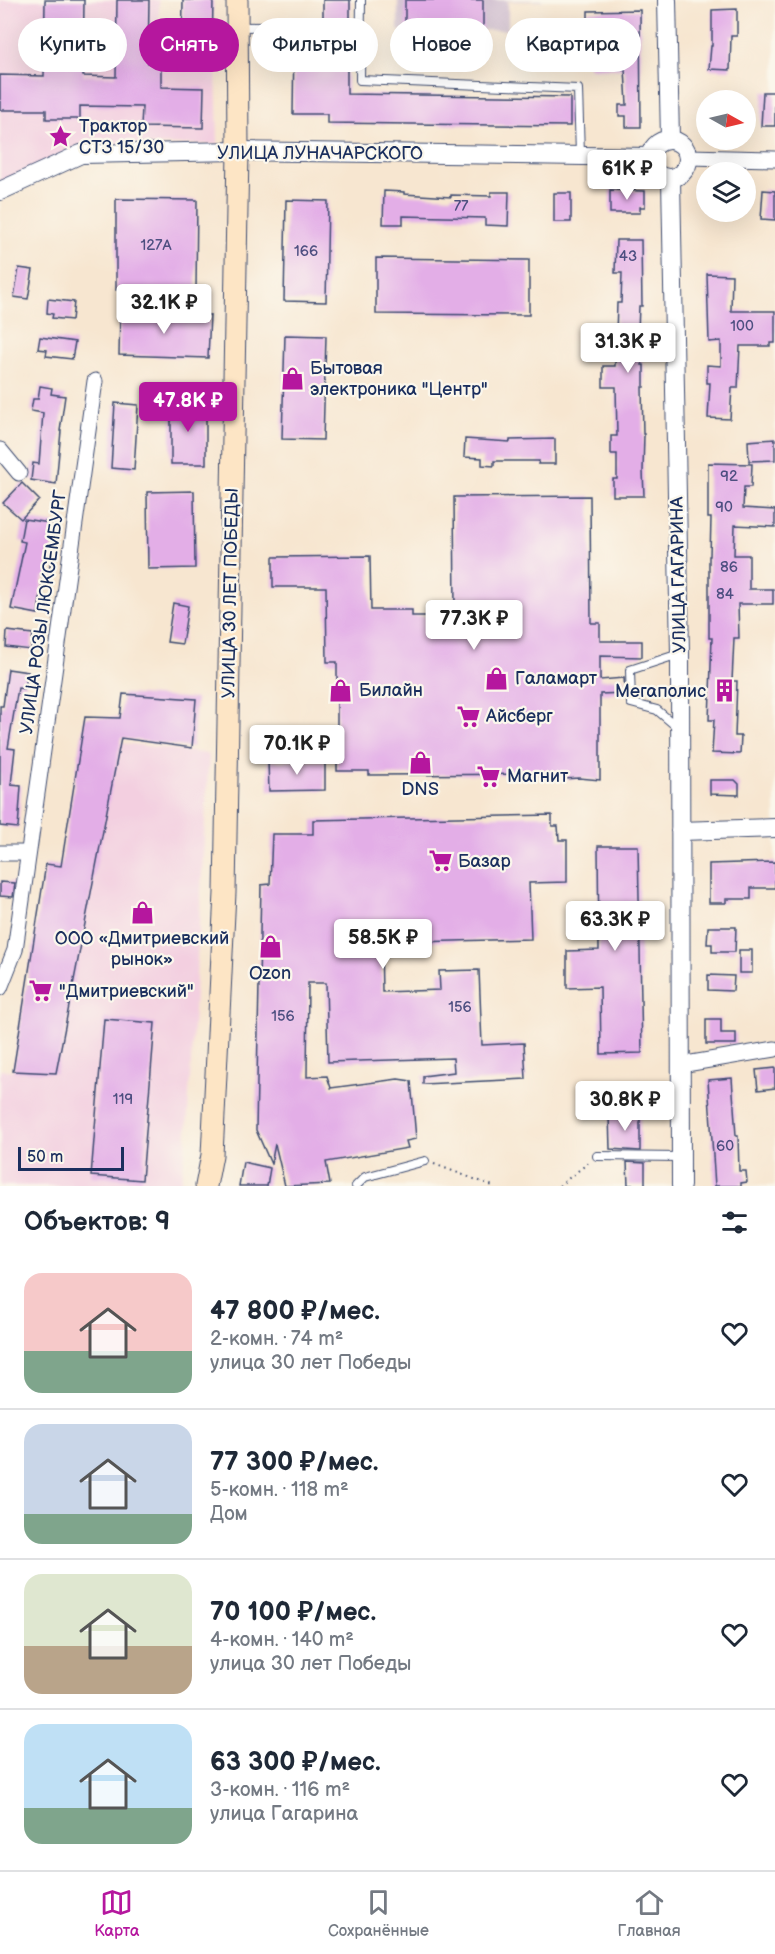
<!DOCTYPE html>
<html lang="ru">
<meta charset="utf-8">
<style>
body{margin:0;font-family:"Balsamiq Sans",sans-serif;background:#f6f6f7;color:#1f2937;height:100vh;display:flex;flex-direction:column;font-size:22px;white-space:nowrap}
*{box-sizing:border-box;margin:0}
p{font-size:20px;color:#747a83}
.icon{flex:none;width:33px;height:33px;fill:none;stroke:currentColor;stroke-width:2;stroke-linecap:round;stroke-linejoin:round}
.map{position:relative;height:1186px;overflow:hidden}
.drawer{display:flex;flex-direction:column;background:#fff;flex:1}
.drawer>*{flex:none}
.guide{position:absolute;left:18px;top:18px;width:740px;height:54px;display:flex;gap:12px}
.needle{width:39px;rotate:98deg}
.buttons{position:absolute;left:696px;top:90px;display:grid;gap:12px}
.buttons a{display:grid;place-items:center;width:60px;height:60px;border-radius:50%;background:#fff;box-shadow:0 6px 24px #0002;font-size:30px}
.scale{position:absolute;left:18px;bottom:15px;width:106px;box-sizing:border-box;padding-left:6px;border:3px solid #1b2f5e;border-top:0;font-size:16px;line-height:21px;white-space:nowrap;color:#1b2f5e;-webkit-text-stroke:4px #fbf7ec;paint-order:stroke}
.price{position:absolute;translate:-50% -51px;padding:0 14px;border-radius:6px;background:#fff;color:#222;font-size:20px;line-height:39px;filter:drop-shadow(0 2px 3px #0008)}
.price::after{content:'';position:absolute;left:50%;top:36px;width:18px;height:14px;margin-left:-9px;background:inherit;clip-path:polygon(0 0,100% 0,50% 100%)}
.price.current{background:#b5179e;color:#fff}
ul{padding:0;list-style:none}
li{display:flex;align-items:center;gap:18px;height:150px;padding:0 24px}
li+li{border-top:2px solid #e0e1e3}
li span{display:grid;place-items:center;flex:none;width:168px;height:120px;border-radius:18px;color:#555}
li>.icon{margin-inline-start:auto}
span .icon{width:72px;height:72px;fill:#fffc;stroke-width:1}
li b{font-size:26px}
h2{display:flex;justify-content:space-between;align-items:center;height:72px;padding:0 24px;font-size:26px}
.chip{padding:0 21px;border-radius:27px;background:#fff;box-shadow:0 6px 24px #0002;font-size:21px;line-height:54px}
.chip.current{background:#b5179e;color:#fff}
.dock{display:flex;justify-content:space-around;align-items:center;height:84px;border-top:2px solid #e0e1e3;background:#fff;font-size:16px;color:#747a83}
.dock a{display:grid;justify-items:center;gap:3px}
.dock .current{color:#b5179e}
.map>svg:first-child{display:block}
</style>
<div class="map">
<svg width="775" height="1186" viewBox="0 0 775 1186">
<rect width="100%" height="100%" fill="#fbf7ec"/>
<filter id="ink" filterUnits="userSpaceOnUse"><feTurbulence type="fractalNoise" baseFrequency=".0167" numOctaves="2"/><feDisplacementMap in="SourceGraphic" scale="12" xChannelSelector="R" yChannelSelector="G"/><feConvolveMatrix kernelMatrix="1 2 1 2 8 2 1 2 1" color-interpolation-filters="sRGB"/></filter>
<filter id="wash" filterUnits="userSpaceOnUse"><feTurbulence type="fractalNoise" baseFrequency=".008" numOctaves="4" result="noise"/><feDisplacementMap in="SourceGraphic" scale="24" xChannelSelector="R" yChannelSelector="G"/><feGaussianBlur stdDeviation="1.35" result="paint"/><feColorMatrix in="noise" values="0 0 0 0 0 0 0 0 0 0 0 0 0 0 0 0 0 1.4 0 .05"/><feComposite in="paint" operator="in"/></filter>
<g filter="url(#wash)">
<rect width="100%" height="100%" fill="#f7e6d0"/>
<path fill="#f3cfe0" d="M0,0h159v53l13,14h44l2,77 -139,2 -77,37 -2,-2z
M114,742l95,12 -23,393 -6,39h-180v-116l56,2z"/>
<path fill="#cfbdcf" d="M398,0h145v1h-35v29l-110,1z"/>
<g id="blocks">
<path fill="#e3aee7" d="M45,0h39l-1,76 33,1 1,-77h32l-1,63h13v24l43,1 -1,40 -62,-1 1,-20 -62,-1v13h-34v-9h-46v-35l44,1z
M183,0h30l-1,55h-30z
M323,0h27v19h-27z
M405,0h78v28l-78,-1z
M737,9v27h-6l-1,34 -21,-1 2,-23h1v-36z
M640,10l1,117h-15v-11h-7v-11h8l-2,-36 -36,-1 1,-33h-2v-24z
M294,40h25v14h28v40l223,3v29l-243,-3v-9h-34z
M763,92h12v34h-14z
M610,190l35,1v16h-5v6h-30z
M763,190l12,1v29l-14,-1z
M384,191l20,1v2l47,3v-2l40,1v-4h18l-1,34 -23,-1v-7l-82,-2v8h-20z
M554,193h17v29h-17z
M116,199l81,1 -1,91 -80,-1z
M286,200l42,1 -2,101 -42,-1z
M616,240h25l1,66h-3l-1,25h4v34h2v22h-2l1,47h1l-1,37 1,25h-31v-17h4v-25h-6v-18h6l-1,-49h-13v-21h12l2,-63h4l1,-30h-7z
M376,258l153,2v55l-153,-1z
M19,268l14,2 -5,29 -14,-2z
M707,274l25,1 -1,36h44v32h-5v3h-30l-2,42h-6l-2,31 -22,-1 2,-35h-3v-18l14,1v-25l-12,1z
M48,299l26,3 -2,18 -20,-2 1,-4 -6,-1z
M120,312l90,3 -2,43 -89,-3z
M285,335l41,1 -3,104 -41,-1z
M40,337l35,5 -3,17 -26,-3 1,-6 -9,-1z
M40,386l12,2 -1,6 14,2 -5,35h1l-5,53 -25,-4 2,-17 6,1 4,-51 -12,-2 2,-12h5z
M171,402h35v62h-35z
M115,403l23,2 -4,65 -23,-2z
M465,439l45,3v-2l45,-1v25h-17l1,-3h-45v5l-12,-1v-7l-18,-1z
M775,439v21l-26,1 -1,-20z
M708,463l44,1 -1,23h-7l-1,21 32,2v17l-40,-2 -1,30h15v34h24v15h-35l1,34h-5l-2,43h5l-2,55h6l-1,18 -28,-1 2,-33h-5l3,-82h-3v-82h1l1,-38h-3z
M22,483l17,17 -18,19 -18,-16z
M194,491l1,77 -47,1 -1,-77z
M590,496l1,127h9v18h42v16l-42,-1v24l24,-2 1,15 -25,1v86l-21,-2 -30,2v-6l-180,1v-4h-32v-109h-10l-1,-75h-53v-30l97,-1 1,54h41v6h22v-5l21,-1 -1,-113z
M24,519l32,5 -8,54 -5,-1 -5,37 -27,-5 14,-67 -5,-1z
M173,603l15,3 -6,38 -15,-2z
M7,631l26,3 -2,16 -25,-3z
M8,669l20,3 -3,17 -7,-1 -10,60 7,1 -4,36 10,1 -3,42 -18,-2v-120h3z
M123,694l73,5 -4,49 -71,-10 -65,335 -43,-2 33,-207 15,2 24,-149 35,1z
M268,761h57v29l-56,1z
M710,780h25l4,4v11l-29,-1z
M552,815v11h6l1,14h8v42l-38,1 2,56 -150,4 1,49 58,-2 -1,-19 40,-1 3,75 42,-2 2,36 -103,5v-8l31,-4 -1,-14 -125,4 -2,-79h-18l-1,94 20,-1 4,12 67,-9 13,2 5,58 -10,2 2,7 -82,14 4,22 -45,2 -10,-42 -4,20 -15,-34 5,-245 9,-1 2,-50h41v-14z
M598,846h40l4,207 -41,1 -1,-67 -33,1v-37l32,-1z
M775,862v26h-24v11h-25v4h-17v-39z
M0,882l15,1 -2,14 -13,-1z
M708,927h28l-1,25h-23v-8h-5z
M739,950h13v23h-13z
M708,975l26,1 -1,15 -25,-1z
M104,1019l51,4 -13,157 -51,-4z
M706,1019h15v14h15v11h-30z
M775,1068v20l-17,2 -2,-20z
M732,1078l4,58h2l1,35h7l1,11 -6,1v3h-26l-7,-106z
M640,1114v37l-30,-2 -1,-34z
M243,1162l27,6 -3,18h-28z
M627,1162l18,1v22h-17z"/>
</g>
</g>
<g filter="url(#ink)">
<use href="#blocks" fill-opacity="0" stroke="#3c4a6f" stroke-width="1.5"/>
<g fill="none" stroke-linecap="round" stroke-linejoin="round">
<defs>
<path id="service" d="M361,0l-1,80 218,9 2,66
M238,27l122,-1
M677,727l-20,-17 -26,-7 -1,-33 49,-16
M597,1156l84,1
M356,1186l9,-9 60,-16"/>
<path id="minor" d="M689,157l86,2
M0,450l19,23
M0,853h28
M0,988l15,-38 80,-569
M680,1065l95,-16"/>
<path id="tertiary" d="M667,0l3,139
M650 159a19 19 0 1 1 38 0a19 19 0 1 1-38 0Z
M671,179l9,475 1,532
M0,191l81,-37 157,-3 411,6
M680,831l95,-3"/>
<path id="secondary" d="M206,1186l6,-31 13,-262 13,-742 -1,-151"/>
</defs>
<use href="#service" stroke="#3c4a6f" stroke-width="10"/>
<use href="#minor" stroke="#3c4a6f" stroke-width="17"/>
<use href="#tertiary" stroke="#3c4a6f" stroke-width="20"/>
<use href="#secondary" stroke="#3c4a6f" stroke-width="23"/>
<path stroke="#3c4a6f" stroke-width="2" stroke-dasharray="1.5 4.5" stroke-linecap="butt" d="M434,1164l59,22
M559,1186l29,-23"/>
<use href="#service" stroke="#fff" stroke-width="8"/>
<use href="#minor" stroke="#fff" stroke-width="15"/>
<use href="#tertiary" stroke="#fff" stroke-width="18"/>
<use href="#secondary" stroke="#fde5c5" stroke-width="21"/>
</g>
</g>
<defs>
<symbol id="sight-bare" viewBox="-9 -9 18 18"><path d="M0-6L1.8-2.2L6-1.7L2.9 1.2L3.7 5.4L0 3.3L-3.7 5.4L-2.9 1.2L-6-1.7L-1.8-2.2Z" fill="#b5179e" stroke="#fbf7ec" stroke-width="2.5" paint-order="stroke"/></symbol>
<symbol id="shop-bare" viewBox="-9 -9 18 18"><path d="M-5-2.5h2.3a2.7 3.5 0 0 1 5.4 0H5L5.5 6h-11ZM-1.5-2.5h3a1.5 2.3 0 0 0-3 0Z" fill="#b5179e" stroke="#fbf7ec" stroke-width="2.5" paint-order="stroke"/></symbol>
<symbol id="building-bare" viewBox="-9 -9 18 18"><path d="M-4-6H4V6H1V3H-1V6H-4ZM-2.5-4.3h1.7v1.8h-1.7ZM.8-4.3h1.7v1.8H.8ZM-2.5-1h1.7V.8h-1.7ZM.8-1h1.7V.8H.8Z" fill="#b5179e" stroke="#fbf7ec" stroke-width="2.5" paint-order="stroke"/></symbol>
<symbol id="supermarket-bare" viewBox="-9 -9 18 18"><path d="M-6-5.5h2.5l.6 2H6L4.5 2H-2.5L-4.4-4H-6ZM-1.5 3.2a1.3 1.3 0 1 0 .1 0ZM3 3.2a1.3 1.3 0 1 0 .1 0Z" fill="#b5179e" stroke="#fbf7ec" stroke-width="2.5" paint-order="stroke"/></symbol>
</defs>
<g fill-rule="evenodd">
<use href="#sight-bare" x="44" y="120" width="33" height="33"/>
<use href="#shop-bare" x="276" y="362" width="33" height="33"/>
<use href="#shop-bare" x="480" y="662" width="33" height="33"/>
<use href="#shop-bare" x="324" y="674" width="33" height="33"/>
<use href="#building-bare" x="708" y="674" width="33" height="33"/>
<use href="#supermarket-bare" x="452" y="700" width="33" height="33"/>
<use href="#shop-bare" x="404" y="746" width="33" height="33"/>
<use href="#supermarket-bare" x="472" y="760" width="33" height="33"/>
<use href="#supermarket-bare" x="424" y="844" width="33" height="33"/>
<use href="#shop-bare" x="126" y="896" width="33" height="33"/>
<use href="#shop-bare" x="254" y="930" width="33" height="33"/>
<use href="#supermarket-bare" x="24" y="974" width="33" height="33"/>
</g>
<g text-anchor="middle" stroke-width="4.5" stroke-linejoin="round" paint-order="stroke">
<g font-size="15" fill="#4d4f80">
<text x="461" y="211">77</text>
<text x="156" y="250">127А</text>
<text x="306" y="256">166</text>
<text x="628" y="261">43</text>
<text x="742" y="331">100</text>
<text x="729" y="481">92</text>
<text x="724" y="512">90</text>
<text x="729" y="572">86</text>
<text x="725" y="599">84</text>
<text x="460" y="1012">156</text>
<text x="283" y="1021">156</text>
<text x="123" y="1104">119</text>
<text x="725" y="1151">60</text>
</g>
<g font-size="18" fill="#1b2f5e" stroke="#fbf7ec" text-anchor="start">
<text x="79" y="132">Трактор<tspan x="79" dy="21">СТЗ 15/30</tspan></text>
<text x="310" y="374">Бытовая<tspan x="310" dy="21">электроника "Центр"</tspan></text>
<text x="515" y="684">Галамарт</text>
<text x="359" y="696">Билайн</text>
<text x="706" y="697" text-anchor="end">Мегаполис</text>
<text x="486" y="722">Айсберг</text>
<text x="507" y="782">Магнит</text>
<text x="420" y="795" text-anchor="middle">DNS</text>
<text x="458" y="867">Базар</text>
<text x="142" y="944" text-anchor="middle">ООО «Дмитриевский<tspan x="142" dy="21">рынок»</tspan></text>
<text x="270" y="979" text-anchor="middle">Ozon</text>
<text x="59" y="997">"Дмитриевский"</text>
</g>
<g font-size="18" fill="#1b2f5e" stroke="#fbf7ec">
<text x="320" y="159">УЛИЦА ЛУНАЧАРСКОГО</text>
<text transform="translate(678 575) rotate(-91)" y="6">УЛИЦА ГАГАРИНА</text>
<text transform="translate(230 593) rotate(-89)" y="6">УЛИЦА 30 ЛЕТ ПОБЕДЫ</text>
<text transform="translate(43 612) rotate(-82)" y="6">УЛИЦА РОЗЫ ЛЮКСЕМБУРГ</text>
</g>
</g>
</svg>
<div class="buttons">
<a><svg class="needle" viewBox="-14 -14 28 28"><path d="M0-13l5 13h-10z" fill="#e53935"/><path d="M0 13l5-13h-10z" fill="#747a83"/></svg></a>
<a><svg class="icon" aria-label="layers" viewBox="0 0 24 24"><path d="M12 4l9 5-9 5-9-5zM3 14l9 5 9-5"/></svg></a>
</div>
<div class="scale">50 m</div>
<b class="price" style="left:627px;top:201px">61K ₽</b>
<b class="price" style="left:164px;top:335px">32.1K ₽</b>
<b class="price" style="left:628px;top:374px">31.3K ₽</b>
<b class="price current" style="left:188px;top:433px">47.8K ₽</b>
<b class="price" style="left:474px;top:651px">77.3K ₽</b>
<b class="price" style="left:297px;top:776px">70.1K ₽</b>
<b class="price" style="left:615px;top:952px">63.3K ₽</b>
<b class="price" style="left:383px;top:970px">58.5K ₽</b>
<b class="price" style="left:625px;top:1132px">30.8K ₽</b>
<div class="guide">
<a class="chip">Купить</a>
<a class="chip current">Снять</a>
<a class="chip">Фильтры</a>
<a class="chip">Новое</a>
<a class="chip">Квартира</a>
</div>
</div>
<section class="drawer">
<h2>Объектов: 9<svg class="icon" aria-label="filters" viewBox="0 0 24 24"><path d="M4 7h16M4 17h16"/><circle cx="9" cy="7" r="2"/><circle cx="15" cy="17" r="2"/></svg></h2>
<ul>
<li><span style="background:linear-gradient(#f6c9c9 65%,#7fa58c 0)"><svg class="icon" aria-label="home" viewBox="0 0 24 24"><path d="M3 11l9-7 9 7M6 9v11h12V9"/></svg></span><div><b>47 800 ₽/мес.</b><p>2-комн. · 74 m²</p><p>улица 30 лет Победы</p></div><svg class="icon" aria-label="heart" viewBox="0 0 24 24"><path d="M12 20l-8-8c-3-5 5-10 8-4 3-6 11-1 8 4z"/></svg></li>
<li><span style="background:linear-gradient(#c9d6e8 75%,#7fa58c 0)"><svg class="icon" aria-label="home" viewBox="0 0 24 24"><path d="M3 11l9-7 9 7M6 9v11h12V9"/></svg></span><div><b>77 300 ₽/мес.</b><p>5-комн. · 118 m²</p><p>Дом</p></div><svg class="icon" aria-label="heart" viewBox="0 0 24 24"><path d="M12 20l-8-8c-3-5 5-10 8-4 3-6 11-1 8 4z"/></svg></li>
<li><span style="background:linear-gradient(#dfe7d0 60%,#b9a48a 0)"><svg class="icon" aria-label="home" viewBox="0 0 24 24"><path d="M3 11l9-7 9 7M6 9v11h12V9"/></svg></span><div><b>70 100 ₽/мес.</b><p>4-комн. · 140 m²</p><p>улица 30 лет Победы</p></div><svg class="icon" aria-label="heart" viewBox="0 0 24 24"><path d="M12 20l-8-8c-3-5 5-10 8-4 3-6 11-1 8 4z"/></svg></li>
<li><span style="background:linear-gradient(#bfe0f5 70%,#7fa58c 0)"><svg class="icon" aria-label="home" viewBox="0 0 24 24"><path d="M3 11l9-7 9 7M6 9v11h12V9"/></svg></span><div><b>63 300 ₽/мес.</b><p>3-комн. · 116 m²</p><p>улица Гагарина</p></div><svg class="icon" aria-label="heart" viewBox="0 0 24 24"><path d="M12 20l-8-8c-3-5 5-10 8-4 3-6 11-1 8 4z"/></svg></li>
</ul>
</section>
<nav class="dock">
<a class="current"><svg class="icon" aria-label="map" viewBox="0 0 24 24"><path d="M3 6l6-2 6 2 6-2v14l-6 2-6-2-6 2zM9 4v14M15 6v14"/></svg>Карта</a>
<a><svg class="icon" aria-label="saved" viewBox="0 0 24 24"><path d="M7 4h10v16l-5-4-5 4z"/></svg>Сохранённые</a>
<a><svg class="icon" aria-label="home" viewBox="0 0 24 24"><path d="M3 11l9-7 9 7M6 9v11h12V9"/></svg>Главная</a>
</nav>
